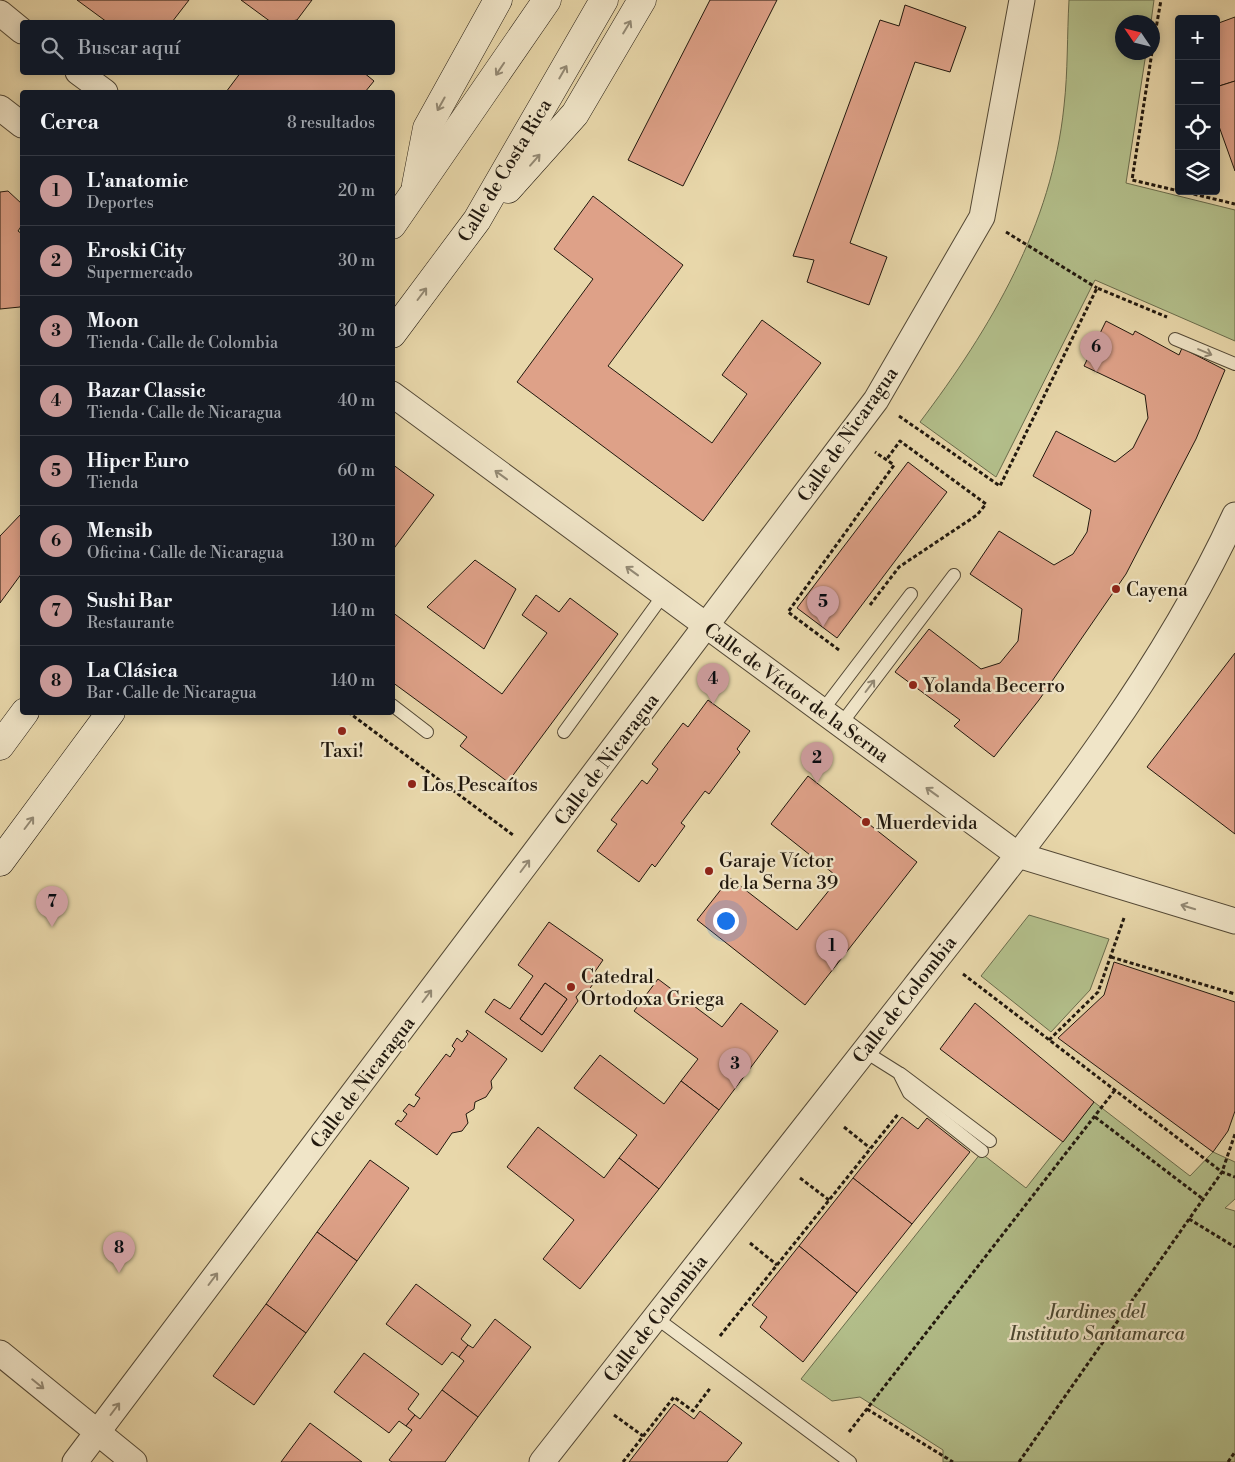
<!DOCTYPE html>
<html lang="es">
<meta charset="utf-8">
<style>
:root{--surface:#171b24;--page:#20242c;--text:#f1f3f6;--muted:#9ea1a6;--line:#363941;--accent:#c59692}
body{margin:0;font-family:"Libre Bodoni",serif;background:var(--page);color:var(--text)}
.controls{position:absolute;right:15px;top:15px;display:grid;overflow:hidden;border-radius:5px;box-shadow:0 2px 12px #0003}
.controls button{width:45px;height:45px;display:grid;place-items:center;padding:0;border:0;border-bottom:1px solid var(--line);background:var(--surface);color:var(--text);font:25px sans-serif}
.compass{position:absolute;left:1115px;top:15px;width:45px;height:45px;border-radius:50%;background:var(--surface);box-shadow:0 2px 12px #0003;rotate:305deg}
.you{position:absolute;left:725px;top:920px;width:18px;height:18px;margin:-12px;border:4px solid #fff;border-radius:50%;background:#1a73e8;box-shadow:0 0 0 8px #1a73e833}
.badge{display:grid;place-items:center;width:32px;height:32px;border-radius:50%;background:var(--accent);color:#111;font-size:16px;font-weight:700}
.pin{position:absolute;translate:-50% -41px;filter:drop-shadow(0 1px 2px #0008)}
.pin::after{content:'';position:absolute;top:26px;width:18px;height:15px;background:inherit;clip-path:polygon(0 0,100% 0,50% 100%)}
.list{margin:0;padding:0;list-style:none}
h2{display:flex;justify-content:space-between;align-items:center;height:65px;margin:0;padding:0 20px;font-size:21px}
h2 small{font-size:16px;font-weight:400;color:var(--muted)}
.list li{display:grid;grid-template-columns:32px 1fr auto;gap:15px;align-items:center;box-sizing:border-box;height:70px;padding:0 20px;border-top:1px solid var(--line)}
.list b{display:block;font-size:19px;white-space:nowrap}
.list p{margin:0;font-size:16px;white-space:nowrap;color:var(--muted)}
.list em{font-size:16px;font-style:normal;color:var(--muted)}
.icon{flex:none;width:28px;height:28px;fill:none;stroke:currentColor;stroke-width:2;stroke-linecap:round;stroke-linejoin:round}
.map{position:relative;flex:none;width:1235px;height:1462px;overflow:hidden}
.search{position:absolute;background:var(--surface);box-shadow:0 2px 12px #0003;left:20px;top:20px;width:375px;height:55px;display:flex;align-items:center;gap:12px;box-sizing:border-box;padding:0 18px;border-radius:5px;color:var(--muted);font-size:19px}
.panel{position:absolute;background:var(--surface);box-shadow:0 2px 12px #0003;left:20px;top:90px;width:375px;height:625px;border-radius:5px}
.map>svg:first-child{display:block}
.green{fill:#b3bf8b;stroke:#6a6c4c}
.building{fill:#dea188;stroke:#21180e;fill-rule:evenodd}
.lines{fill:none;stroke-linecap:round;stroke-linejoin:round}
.lane-casing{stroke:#534835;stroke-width:14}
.street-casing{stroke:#534835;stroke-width:27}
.secondary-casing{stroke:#21180e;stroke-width:29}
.path{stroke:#21180e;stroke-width:3;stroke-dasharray:4 2.5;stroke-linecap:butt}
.lane{stroke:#f0e5c8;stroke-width:12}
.street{stroke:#f0e5c8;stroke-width:25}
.secondary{stroke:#f0e5c8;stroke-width:28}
.oneway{stroke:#938974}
.poi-dot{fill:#8f2418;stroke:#f0e5c8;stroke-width:2}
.labels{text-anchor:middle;stroke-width:4.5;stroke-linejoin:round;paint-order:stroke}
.street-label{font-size:19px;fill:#21180e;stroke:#f0e5c8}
.poi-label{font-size:19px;fill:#21180e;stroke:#f0e5c8;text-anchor:start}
.park-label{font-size:19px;font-style:italic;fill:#4d4a34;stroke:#f0e5c8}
</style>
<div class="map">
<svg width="1235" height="1462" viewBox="0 0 1235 1462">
<rect width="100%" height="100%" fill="#e8d7aa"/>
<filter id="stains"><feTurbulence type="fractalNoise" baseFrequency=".004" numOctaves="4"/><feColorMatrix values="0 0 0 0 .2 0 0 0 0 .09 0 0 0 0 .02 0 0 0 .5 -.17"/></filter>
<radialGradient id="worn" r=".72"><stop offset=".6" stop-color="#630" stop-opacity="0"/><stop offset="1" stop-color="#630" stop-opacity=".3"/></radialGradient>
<g class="green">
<path d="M 1069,0 L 1154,0 L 1151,22 L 1122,22 L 1122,52 L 1146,53 L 1126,183 L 1235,210 L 1235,341 L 1095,280 L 996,477 L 920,422 C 991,328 1052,225 1064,106 C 1068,71 1067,35 1069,0 Z"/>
<polygon points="1029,915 1109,939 1090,990 1051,1032 981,976"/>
<polygon points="1094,1102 1190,1176 1213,1152 1235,1162 1235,1199 1225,1208 1235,1211 1235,1462 943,1462 943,1450 860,1397 832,1401 801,1379 981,1153 1026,1188"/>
</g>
<g class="building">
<polygon points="77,0 189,0 172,22 107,22"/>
<polygon points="241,0 312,0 297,20 286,22 271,22"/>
<polygon points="710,0 777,0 683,186 628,160"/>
<polygon points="905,5 966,27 950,72 915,62 850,243 887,257 869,305 807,282 814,260 793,256 880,20 899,26"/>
<polygon points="1235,17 1235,81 1216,87 1216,24"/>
<polygon points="241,72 363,72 374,81 365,92 226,92"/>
<polygon points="1235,81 1235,171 1216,118 1216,87"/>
<polygon points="8,191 22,204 22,225 18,231 22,234 22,304 20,307 0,309 0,192"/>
<polygon points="593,196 683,265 608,366 712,443 747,394 722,375 762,320 821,363 703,521 517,382 593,279 554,249"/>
<polygon points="1106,321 1133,335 1135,331 1179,355 1182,348 1225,370 1196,439 1126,574 1039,700 994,757 954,726 960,720 895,672 929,629 981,669 1000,663 1018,641 1022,609 970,574 999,531 1054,565 1073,554 1087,532 1091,510 1033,476 1056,431 1115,462 1133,448 1148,418 1145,395 1084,366"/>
<polygon points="908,462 947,492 837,638 797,608"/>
<polygon points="392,464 434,495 392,551"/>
<polygon points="22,513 22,573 0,603 0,536"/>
<polygon points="475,560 516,589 484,649 427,607"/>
<polygon points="536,595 559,612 570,598 618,634 508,782 460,746 467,737 392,682 392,612 502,694 547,633 522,615"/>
<polygon points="1235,653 1235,834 1147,767"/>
<polygon points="708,700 750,731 737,749 740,752 709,794 705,791 681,823 685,826 655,867 652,864 639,882 597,851 617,824 611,820 642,780 647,784 658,769 652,764 683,723 688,727"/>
<polygon points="808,776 917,862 805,1005 697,920 730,878 797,930 839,878 771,824"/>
<path d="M 549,922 L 603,960 L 594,973 L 596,980 L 588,991 L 581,991 L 576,997 L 578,1001 L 542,1052 L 485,1012 L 494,999 L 510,1009 L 533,976 L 518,965 ZM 545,983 L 567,999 L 542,1035 L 520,1019 Z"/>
<polygon points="1114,962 1235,1002 1235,1111 1228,1131 1213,1152 1058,1038 1104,995"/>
<polygon points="658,979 722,1027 741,1003 778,1031 719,1110 681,1081 698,1059 634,1011"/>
<polygon points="545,983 567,999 542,1035 520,1019"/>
<polygon points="975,1003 1094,1102 1063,1142 940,1049"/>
<polygon points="467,1030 507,1059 491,1081 492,1088 486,1097 475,1102 474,1109 466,1114 468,1123 462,1131 452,1133 437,1155 395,1124 398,1120 401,1122 407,1114 403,1111 409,1104 414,1107 420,1098 415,1095 446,1054 450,1057 455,1049 452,1046 457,1038 462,1042 468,1034 466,1032"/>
<polygon points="600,1055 664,1104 681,1081 719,1110 659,1189 619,1158 637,1135 574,1088"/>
<polygon points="902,1117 918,1129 927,1118 970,1152 912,1224 853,1178"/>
<polygon points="538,1127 604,1178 619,1158 659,1189 580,1289 543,1259 574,1220 507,1167"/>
<polygon points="370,1160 409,1188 357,1261 317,1232"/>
<polygon points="853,1178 912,1224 857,1293 799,1246"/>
<polygon points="317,1232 357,1261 306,1333 266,1304"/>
<polygon points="799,1246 857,1293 803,1362 760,1327 767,1317 752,1305"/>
<polygon points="416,1284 471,1325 461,1339 468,1345 459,1357 452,1352 442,1365 386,1324"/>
<polygon points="266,1304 306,1333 254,1405 213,1376"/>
<polygon points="495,1319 531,1347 478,1417 442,1390 464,1361 459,1357 468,1345 473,1348"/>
<polygon points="364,1353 419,1394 408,1409 415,1415 406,1426 399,1421 389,1433 334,1392"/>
<polygon points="442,1390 478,1417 445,1462 392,1462 389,1460 412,1430 406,1426 415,1415 420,1419"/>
<polygon points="674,1404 694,1419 700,1411 742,1443 727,1462 629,1462"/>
<polygon points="310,1423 362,1462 281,1462"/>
</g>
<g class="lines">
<g class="lane-casing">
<g id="lane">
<polyline points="1175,339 1235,364"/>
<polyline points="392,705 427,732"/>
<polyline points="822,711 911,594"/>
<polyline points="841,724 954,575"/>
<polyline points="564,732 664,594"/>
<polyline points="864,1051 899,1073 909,1093 982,1151"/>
<polyline points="901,1074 990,1141"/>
<polyline points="655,1317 850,1462"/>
</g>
</g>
<g class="street-casing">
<g id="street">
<polyline points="0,13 22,31"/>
<polyline points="78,72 105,92"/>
<polyline points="0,108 22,125"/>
<polyline points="392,394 1018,855 1235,921"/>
<polyline points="0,1353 134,1462"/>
<polyline points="75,1462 876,400 982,217 1022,0"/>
<path d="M 542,1462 C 666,1304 790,1146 914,988 C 1031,838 1155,689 1235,515"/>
</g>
</g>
<g class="secondary-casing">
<g id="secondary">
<polyline points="416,185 427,128 498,0"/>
<polyline points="508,189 575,114 642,0"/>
<polyline points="392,225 547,0"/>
<polyline points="392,334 477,220 604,0"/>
<polyline points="0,746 25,712"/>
<polyline points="0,862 111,712"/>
</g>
</g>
<g class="path">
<polyline points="1152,51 1161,0"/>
<polyline points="1152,52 1132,180 1179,191"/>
<polyline points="1181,191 1235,204"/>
<polyline points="1006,232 1097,288"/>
<polyline points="899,416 1000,486 1097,288 1167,317"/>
<polyline points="870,605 899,567 977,515 986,504 900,441 886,460"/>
<polyline points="839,650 788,612 894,465 875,452"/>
<polyline points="348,712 513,835"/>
<polyline points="1111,957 1235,994"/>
<polyline points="963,974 1222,1172 1235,1177"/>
<polyline points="1049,1040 1098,992 1124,918"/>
<polyline points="1095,1117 1203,1199"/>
<polyline points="844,1127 870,1148"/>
<polyline points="800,1178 829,1200"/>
<polyline points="1189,1219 1235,1247"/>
<polyline points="750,1243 777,1265"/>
<polyline points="720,1336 899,1113"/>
<polyline points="867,1409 953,1462"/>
<polyline points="614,1415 643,1436"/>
<polyline points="849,1432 1115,1090"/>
<polyline points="623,1462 674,1397 693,1411 711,1387"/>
<polyline points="1019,1462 1222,1172 1235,1134"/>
<polyline points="1228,1462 1235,1452"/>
</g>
<use href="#lane" class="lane"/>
<use href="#street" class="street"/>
<use href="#secondary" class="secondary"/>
</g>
<defs><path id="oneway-shaft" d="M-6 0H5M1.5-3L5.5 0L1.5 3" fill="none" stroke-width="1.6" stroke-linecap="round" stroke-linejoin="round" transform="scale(1.25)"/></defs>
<g class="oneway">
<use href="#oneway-shaft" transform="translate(627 27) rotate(-59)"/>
<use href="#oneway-shaft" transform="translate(500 69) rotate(124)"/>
<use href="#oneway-shaft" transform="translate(563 72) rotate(-60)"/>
<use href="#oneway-shaft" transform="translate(441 104) rotate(119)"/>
<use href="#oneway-shaft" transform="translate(535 160) rotate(-49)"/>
<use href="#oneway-shaft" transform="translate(422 294) rotate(-53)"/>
<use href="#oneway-shaft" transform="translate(1205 352) rotate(23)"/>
<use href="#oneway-shaft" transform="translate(501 475) rotate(-144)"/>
<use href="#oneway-shaft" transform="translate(632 571) rotate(-144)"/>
<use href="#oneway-shaft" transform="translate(870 686) rotate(-53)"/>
<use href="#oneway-shaft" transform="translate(932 792) rotate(-144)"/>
<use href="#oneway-shaft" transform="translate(29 823) rotate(-53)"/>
<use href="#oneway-shaft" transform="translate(525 866) rotate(-53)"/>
<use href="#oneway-shaft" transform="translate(1188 907) rotate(-163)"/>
<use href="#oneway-shaft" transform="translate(427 996) rotate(-53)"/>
<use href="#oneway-shaft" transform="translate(213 1279) rotate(-53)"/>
<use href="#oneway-shaft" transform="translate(38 1384) rotate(39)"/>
<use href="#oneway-shaft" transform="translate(115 1409) rotate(-53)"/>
</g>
<g class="poi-dot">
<circle cx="1116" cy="589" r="5"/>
<circle cx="913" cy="685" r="5"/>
<circle cx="342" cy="731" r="5"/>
<circle cx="412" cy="784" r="5"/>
<circle cx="866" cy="822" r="5"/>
<circle cx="709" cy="871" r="5"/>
<circle cx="571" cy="987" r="5"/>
</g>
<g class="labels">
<g class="street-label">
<text transform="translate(504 170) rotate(-59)" y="7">Calle de Costa Rica</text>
<text transform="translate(847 434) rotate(-55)" y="7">Calle de Nicaragua</text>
<text transform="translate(797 692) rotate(36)" y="7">Calle de Víctor de la Serna</text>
<text transform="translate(606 759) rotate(-53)" y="7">Calle de Nicaragua</text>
<text transform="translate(904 999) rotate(-52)" y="7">Calle de Colombia</text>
<text transform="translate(362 1082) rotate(-53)" y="7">Calle de Nicaragua</text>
<text transform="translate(655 1318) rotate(-52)" y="7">Calle de Colombia</text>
</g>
<g class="poi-label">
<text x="1126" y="596">Cayena</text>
<text x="923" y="692">Yolanda Becerro</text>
<text x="342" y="757" text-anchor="middle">Taxi!</text>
<text x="422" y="791">Los Pescaítos</text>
<text x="876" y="829">Muerdevida</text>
<text x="719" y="867">Garaje Víctor<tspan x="719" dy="22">de la Serna 39</tspan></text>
<text x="581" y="983">Catedral<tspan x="581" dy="22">Ortodoxa Griega</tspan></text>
</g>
<g class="park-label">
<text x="1097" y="1318">Jardines del<tspan x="1097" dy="22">Instituto Santamarca</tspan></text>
</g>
</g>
<rect width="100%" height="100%" filter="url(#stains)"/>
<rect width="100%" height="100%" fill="url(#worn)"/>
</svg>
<div class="controls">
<button>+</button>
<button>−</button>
<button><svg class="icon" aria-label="locate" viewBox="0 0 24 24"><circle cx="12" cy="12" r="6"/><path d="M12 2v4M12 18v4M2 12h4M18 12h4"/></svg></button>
<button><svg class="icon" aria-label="layers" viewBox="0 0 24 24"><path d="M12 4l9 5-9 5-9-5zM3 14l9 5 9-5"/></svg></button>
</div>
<svg class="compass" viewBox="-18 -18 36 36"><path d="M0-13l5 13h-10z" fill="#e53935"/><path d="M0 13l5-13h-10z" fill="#9ea1a6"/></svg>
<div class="you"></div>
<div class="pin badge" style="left:832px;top:971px">1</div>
<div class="pin badge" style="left:817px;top:783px">2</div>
<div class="pin badge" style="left:735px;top:1089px">3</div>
<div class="pin badge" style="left:713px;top:704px">4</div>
<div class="pin badge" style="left:823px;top:627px">5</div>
<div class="pin badge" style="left:1096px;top:372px">6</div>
<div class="pin badge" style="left:52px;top:927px">7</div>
<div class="pin badge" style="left:119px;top:1273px">8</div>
<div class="search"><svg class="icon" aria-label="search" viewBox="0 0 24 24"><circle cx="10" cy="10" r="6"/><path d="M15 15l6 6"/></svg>Buscar aquí</div>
<section class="panel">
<h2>Cerca<small>8 resultados</small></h2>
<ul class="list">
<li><span class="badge">1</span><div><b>L'anatomie</b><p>Deportes</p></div><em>20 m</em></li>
<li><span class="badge">2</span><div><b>Eroski City</b><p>Supermercado</p></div><em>30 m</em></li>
<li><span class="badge">3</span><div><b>Moon</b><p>Tienda · Calle de Colombia</p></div><em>30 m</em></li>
<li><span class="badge">4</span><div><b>Bazar Classic</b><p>Tienda · Calle de Nicaragua</p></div><em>40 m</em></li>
<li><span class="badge">5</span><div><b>Hiper Euro</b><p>Tienda</p></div><em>60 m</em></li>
<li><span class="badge">6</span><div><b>Mensib</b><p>Oficina · Calle de Nicaragua</p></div><em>130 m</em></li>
<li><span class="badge">7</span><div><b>Sushi Bar</b><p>Restaurante</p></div><em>140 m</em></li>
<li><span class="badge">8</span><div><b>La Clásica</b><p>Bar · Calle de Nicaragua</p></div><em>140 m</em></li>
</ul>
</section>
</div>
